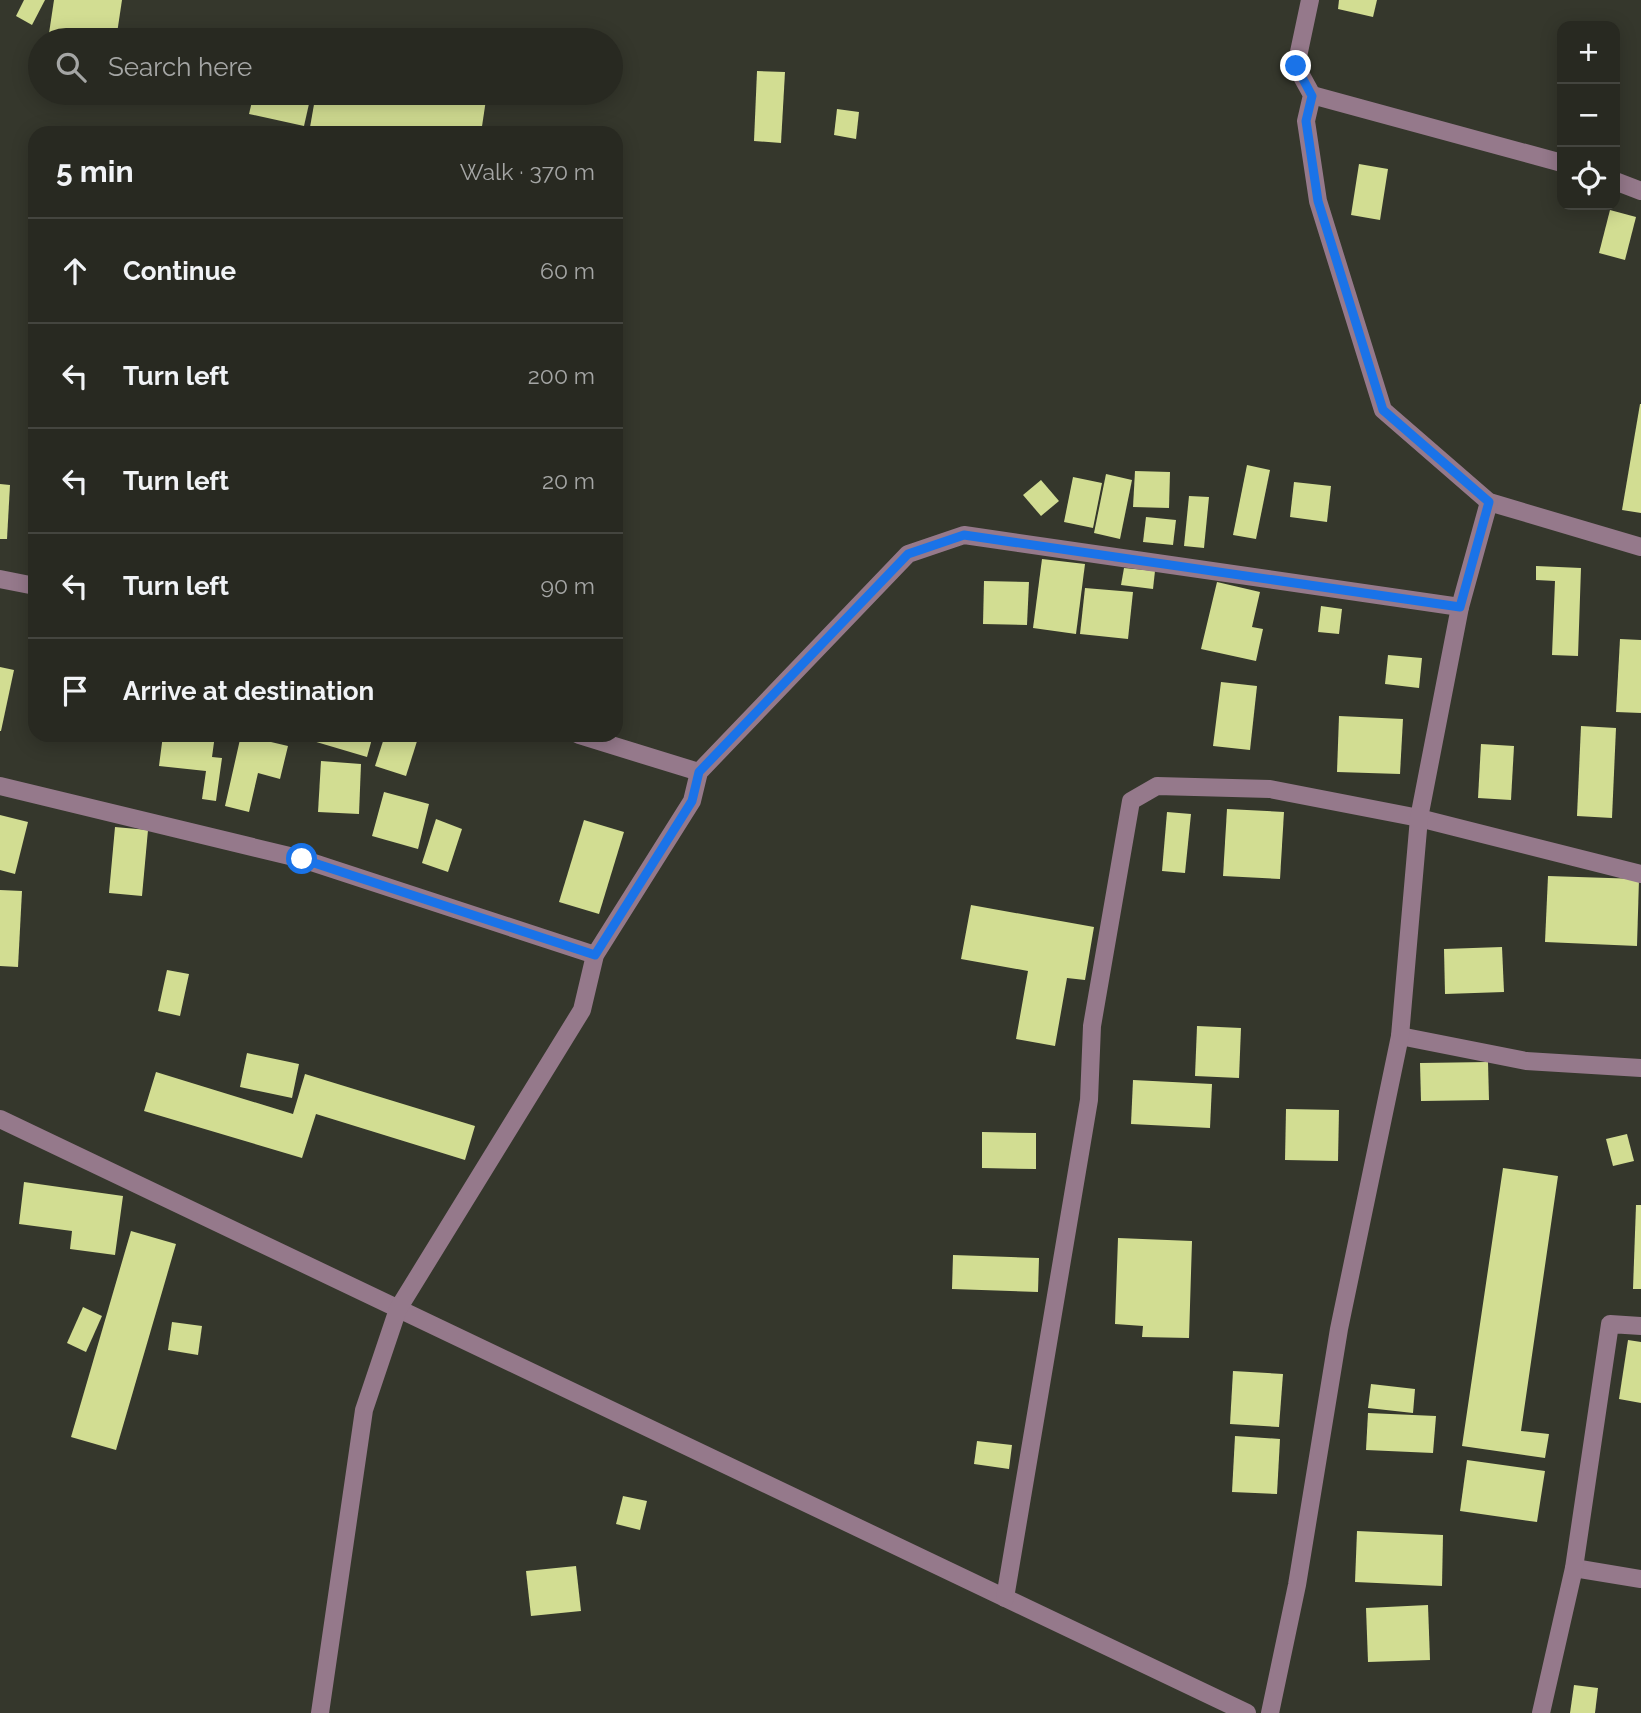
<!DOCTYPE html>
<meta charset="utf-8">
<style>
:root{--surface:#282921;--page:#30312a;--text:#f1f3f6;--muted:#a5a6a5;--line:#44453f}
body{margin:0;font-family:Raleway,sans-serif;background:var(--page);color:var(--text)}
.controls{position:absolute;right:21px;top:21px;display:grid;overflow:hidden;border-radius:14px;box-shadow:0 4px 18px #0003}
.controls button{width:63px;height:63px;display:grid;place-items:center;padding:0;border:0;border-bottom:2px solid var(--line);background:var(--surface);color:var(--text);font:35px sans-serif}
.stop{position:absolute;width:21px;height:21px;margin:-16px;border:5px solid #1a73e8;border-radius:50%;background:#fff}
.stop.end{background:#1a73e8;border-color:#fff;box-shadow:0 2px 7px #0008}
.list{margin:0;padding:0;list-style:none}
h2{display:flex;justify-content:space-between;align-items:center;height:91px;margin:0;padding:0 28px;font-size:30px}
h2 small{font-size:23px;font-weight:400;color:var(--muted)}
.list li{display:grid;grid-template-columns:46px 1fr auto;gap:21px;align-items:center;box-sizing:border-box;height:105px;padding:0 28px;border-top:2px solid var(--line)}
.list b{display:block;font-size:26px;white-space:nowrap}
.list em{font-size:23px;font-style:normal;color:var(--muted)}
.icon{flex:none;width:38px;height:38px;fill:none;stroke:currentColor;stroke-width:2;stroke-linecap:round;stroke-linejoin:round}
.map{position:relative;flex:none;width:1641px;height:1713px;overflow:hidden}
.search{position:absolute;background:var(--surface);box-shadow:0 4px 18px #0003;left:28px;top:28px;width:595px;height:77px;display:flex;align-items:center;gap:18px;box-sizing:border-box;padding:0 24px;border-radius:38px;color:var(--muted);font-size:26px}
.panel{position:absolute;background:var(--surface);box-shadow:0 4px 18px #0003;left:28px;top:126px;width:595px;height:616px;border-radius:21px}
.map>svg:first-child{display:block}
.building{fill:#d2dd92}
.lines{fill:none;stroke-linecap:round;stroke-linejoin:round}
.minor{stroke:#95798b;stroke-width:18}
.route{stroke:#1a73e8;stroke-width:9}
</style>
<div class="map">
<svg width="1641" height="1713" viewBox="0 0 1641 1713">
<rect width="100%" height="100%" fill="#35372c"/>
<g class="building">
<polygon points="24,0 45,0 32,25 16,16"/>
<polygon points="54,0 122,0 116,40 48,40"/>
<polygon points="1339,0 1377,0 1373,17 1338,9"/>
<polygon points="420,29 480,39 480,40 418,40"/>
<polygon points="757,71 785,72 781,143 754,141"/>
<polygon points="254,93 302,93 311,95 304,126 249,114"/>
<polygon points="316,93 487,93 481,133 309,133"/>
<polygon points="837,109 859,112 856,139 834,135"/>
<polygon points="1359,164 1388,169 1380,220 1351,215"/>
<polygon points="1610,210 1636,217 1625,260 1599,253"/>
<polygon points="1640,404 1641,404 1641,513 1622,510"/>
<polygon points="1247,465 1270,470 1256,539 1233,535"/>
<polygon points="1135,471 1170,472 1169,508 1133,507"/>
<polygon points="1106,474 1132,480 1120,539 1094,533"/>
<polygon points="1073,477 1102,483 1093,528 1064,522"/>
<polygon points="1041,480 1059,501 1041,516 1023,495"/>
<polygon points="1294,482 1331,486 1327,522 1290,517"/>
<polygon points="0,484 10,485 7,539 0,539"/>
<polygon points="1189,496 1209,497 1204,548 1184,546"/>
<polygon points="1146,517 1176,520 1173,545 1143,542"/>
<polygon points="1042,559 1085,564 1076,634 1033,628"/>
<polygon points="1536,566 1581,568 1578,656 1552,655 1555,581 1536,580"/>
<polygon points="1124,568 1155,571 1153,589 1121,585"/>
<polygon points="984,581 1029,582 1027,625 983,624"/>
<polygon points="1217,582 1260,592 1252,627 1263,629 1256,661 1201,649"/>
<polygon points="1085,588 1133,592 1128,639 1080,634"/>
<polygon points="1321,606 1342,609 1339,634 1318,632"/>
<polygon points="1620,639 1641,640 1641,713 1616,712"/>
<polygon points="1388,655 1422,658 1419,688 1385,684"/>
<polygon points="0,667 14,670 1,731 0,731"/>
<polygon points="1221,682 1257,686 1250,750 1213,746"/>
<polygon points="1339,716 1403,719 1400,774 1337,772"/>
<polygon points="1581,726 1616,728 1612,818 1577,816"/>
<polygon points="163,735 215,735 212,757 222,758 216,801 202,799 206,771 159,766"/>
<polygon points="241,735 288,746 280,779 258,773 249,812 225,806"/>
<polygon points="315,735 373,735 367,757 313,741"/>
<polygon points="385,735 419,735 406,776 375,766"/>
<polygon points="1481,744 1514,746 1511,800 1478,798"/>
<polygon points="321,761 361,764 359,814 318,812"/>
<polygon points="384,792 429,804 418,849 372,836"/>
<polygon points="1227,809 1284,812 1280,879 1223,876"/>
<polygon points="1167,812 1191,814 1185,873 1162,871"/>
<polygon points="0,815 28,822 15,874 0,870"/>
<polygon points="436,819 462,829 448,872 422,863"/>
<polygon points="584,820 624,832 599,914 559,902"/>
<polygon points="115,827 148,830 142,896 109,893"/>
<polygon points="1548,876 1639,879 1637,946 1545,942"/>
<polygon points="0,890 22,891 18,967 0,966"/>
<polygon points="971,905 1094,927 1085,980 1067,978 1055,1046 1016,1039 1028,971 961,959"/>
<polygon points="1502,947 1504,992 1445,994 1444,949"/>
<polygon points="167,970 189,974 180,1016 158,1011"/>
<polygon points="1197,1026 1241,1028 1239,1078 1195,1076"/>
<polygon points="247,1053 299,1064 292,1098 240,1087"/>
<polygon points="1488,1062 1489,1100 1421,1101 1420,1063"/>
<polygon points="156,1072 293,1114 305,1074 475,1126 465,1160 316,1114 302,1158 144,1111"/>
<polygon points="1133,1080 1212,1084 1210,1128 1131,1124"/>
<polygon points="1286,1109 1339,1110 1338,1161 1285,1160"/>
<polygon points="982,1132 1036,1133 1036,1169 982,1168"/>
<polygon points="1627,1134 1634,1161 1613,1166 1606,1139"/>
<polygon points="1503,1168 1558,1176 1521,1431 1549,1434 1545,1458 1462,1446"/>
<polygon points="24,1182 123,1196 115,1255 70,1249 72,1231 19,1224"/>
<polygon points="1636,1205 1641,1205 1641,1289 1633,1289"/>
<polygon points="131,1231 176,1244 116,1450 71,1437"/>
<polygon points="1118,1238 1192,1241 1189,1338 1142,1337 1143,1326 1115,1324"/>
<polygon points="953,1255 1039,1258 1038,1292 952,1289"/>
<polygon points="83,1307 102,1316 86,1352 67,1343"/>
<polygon points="172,1322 202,1326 198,1355 168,1350"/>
<polygon points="1628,1340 1641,1342 1641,1403 1619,1399"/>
<polygon points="1233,1371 1283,1374 1279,1427 1230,1424"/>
<polygon points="1371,1384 1415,1389 1413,1413 1368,1408"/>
<polygon points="1368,1413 1436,1416 1433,1453 1366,1450"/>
<polygon points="1235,1436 1280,1439 1277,1494 1232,1492"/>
<polygon points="977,1441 1012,1445 1009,1469 974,1464"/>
<polygon points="1467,1460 1545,1471 1537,1522 1460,1511"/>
<polygon points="623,1496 647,1501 640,1530 616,1524"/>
<polygon points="1357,1531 1443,1535 1442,1586 1355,1582"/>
<polygon points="576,1566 581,1611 531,1616 526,1571"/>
<polygon points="1428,1605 1430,1660 1368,1662 1366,1608"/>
<polygon points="1574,1685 1598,1688 1595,1713 1570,1713"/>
</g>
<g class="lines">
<g class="minor">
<polyline points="1310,0 1296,66 1312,95 1306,121 1318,201 1383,410 1489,502 1641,547"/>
<polyline points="1312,95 1562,163"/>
<polyline points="1615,181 1641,191"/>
<polyline points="0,579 35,586"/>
<polyline points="1460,607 1489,502"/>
<polyline points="579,735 699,772"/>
<polyline points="0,786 302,859 595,955"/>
<polyline points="1400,1036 1526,1061 1641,1068"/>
<polyline points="0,1119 1247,1713"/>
<polyline points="1574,1568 1641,1579"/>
<polyline points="1005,1598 1089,1100 1092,1026 1131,801 1157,786 1270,789 1419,818 1641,874"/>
<polyline points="320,1713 364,1410 398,1309 582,1010 595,955 692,801 699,772 908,554 964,535 1460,607 1419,818 1400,1036 1339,1329 1297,1585 1270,1713"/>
<polyline points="1541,1713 1574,1568 1610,1324 1641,1326"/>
</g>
</g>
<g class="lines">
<polyline class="route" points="302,859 595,955 692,801 699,772 908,554 964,535 1460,607 1489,502 1383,410 1318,201 1306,121 1312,96 1296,66"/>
</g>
</svg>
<div class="controls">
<button>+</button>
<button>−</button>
<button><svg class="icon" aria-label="locate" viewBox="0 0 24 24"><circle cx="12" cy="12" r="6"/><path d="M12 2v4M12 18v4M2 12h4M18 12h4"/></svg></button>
</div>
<div class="stop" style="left:302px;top:859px"></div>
<div class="stop end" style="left:1296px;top:66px"></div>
<div class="search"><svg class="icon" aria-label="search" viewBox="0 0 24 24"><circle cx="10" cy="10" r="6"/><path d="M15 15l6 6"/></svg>Search here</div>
<section class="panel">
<h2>5 min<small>Walk · 370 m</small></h2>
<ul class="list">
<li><svg class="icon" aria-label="ahead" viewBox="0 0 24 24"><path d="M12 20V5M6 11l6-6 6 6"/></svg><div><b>Continue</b></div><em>60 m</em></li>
<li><svg class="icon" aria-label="left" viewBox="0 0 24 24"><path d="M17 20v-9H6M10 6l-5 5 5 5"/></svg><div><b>Turn left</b></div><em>200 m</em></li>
<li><svg class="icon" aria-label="left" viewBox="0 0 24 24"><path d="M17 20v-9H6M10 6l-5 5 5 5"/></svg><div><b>Turn left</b></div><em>20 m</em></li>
<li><svg class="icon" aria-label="left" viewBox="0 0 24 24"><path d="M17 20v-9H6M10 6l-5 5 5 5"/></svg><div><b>Turn left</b></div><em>90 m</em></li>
<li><svg class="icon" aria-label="arrive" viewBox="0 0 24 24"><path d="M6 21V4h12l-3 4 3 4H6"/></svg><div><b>Arrive at destination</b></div></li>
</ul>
</section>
</div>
